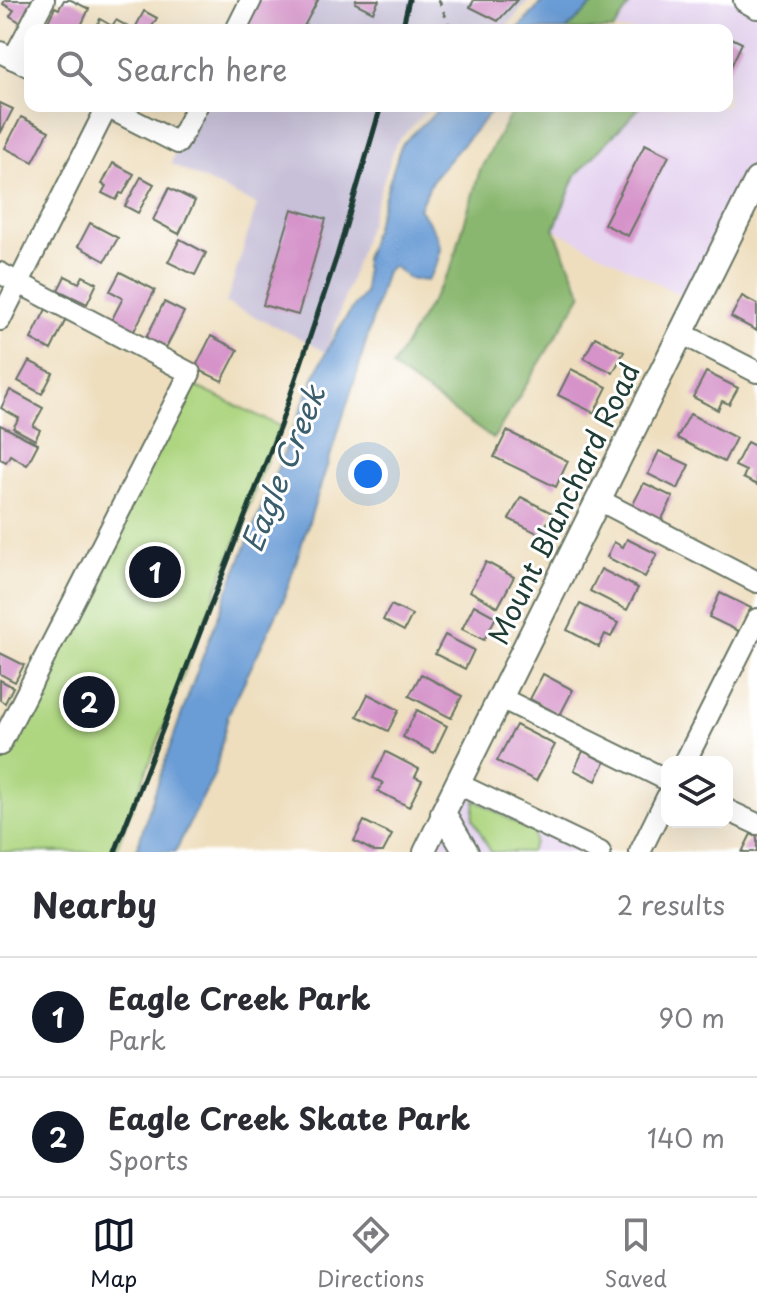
<!DOCTYPE html>
<style>
:root{--surface:#fff;--page:#f7f7f7;--text:#2b2b33;--muted:#7c7c81;--line:#e1e1e2;--accent:#111827}
body{margin:0;font-family:"Playpen Sans",sans-serif;background:var(--page);color:var(--text)}
.controls{position:absolute;right:24px;bottom:24px;display:grid;overflow:hidden;border-radius:16px;box-shadow:0 8px 32px #0002}
.controls button{width:72px;height:72px;display:grid;place-items:center;padding:0;border:0;border-bottom:2px solid var(--line);background:var(--surface);color:var(--text);font:40px sans-serif}
.you{position:absolute;left:368px;top:474px;width:28px;height:28px;margin:-20px;border:6px solid #fff;border-radius:50%;background:#1a73e8;box-shadow:0 0 0 12px #1a73e833}
.badge{display:grid;place-items:center;width:52px;height:52px;border-radius:50%;background:var(--accent);color:#fff;font-size:26px;font-weight:700}
.pin{position:absolute;translate:-50% -50%;border:4px solid #fff;box-shadow:0 2px 8px #0006}
.list{margin:0;padding:0;list-style:none}
h2{display:flex;justify-content:space-between;align-items:center;height:104px;margin:0;padding:0 32px;font-size:34px}
h2 small{font-size:26px;font-weight:400;color:var(--muted)}
.list li{display:grid;grid-template-columns:52px 1fr auto;gap:24px;align-items:center;box-sizing:border-box;height:120px;padding:0 32px;border-top:2px solid var(--line)}
.list b{display:block;font-size:30px;white-space:nowrap}
.list p{margin:0;font-size:26px;white-space:nowrap;color:var(--muted)}
.list em{font-size:26px;font-style:normal;color:var(--muted)}
.icon{flex:none;width:44px;height:44px;fill:none;stroke:currentColor;stroke-width:2;stroke-linecap:round;stroke-linejoin:round}
.map{position:relative;flex:none;width:757px;height:852px;overflow:hidden}
.search{position:absolute;background:var(--surface);box-shadow:0 8px 32px #0002;left:24px;right:24px;top:24px;height:88px;display:flex;align-items:center;gap:20px;box-sizing:border-box;padding:0 28px;border-radius:16px;color:var(--muted);font-size:30px}
.sheet{height:344px;background:var(--surface)}
nav{display:flex;justify-content:space-around;align-items:center;box-sizing:border-box;height:112px;border-top:2px solid var(--line);background:var(--surface);font-size:22px;color:var(--muted)}
nav a{display:grid;justify-items:center;gap:4px}
nav .on{color:var(--accent)}
.map>svg:first-child{display:block}
.built{fill:#e5d3f0}
.industrial{fill:#c7c0d8}
.green{fill:#aed681;stroke:#668a5a;stroke-width:2}
.forest{fill:#8ab76f;stroke:#547a52;stroke-width:2}
.water{fill:#6b9cd5;stroke:#456c84;stroke-width:2}
.building{fill:#d593c9}
.lines{fill:none;stroke-linecap:round;stroke-linejoin:round}
.minor-casing{stroke:#677564;stroke-width:24}
.major-casing{stroke:#677564;stroke-width:28}
.path{stroke:#677564;stroke-width:3;stroke-dasharray:6 6;stroke-linecap:butt}
.minor{stroke:#fff;stroke-width:20}
.major{stroke:#fff;stroke-width:24}
.rail{stroke:#1f3d34;stroke-width:5}
.labels{text-anchor:middle;stroke-width:6;stroke-linejoin:round;paint-order:stroke}
.street-label{font-size:28px;fill:#1f3d34;stroke:#fff}
.water-label{font-size:30px;font-style:italic;fill:#3a5e6c;stroke:#fff}
</style>
<div class="map">
<svg width="757" height="852" viewBox="0 0 757 852">
<rect width="100%" height="100%" fill="#fff"/>
<filter id="ink" filterUnits="userSpaceOnUse"><feTurbulence type="fractalNoise" baseFrequency=".0125" numOctaves="2"/><feDisplacementMap in="SourceGraphic" scale="16" xChannelSelector="R" yChannelSelector="G"/><feConvolveMatrix kernelMatrix="1 2 1 2 8 2 1 2 1" color-interpolation-filters="sRGB"/></filter>
<filter id="wash" filterUnits="userSpaceOnUse"><feTurbulence type="fractalNoise" baseFrequency=".006" numOctaves="4" result="noise"/><feDisplacementMap in="SourceGraphic" scale="32" xChannelSelector="R" yChannelSelector="G"/><feGaussianBlur stdDeviation="1.8" result="paint"/><feColorMatrix in="noise" values="0 0 0 0 0 0 0 0 0 0 0 0 0 0 0 0 0 1.4 0 .05"/><feComposite in="paint" operator="in"/></filter>
<g filter="url(#wash)">
<rect width="100%" height="100%" fill="#eedebe"/>
<g class="built">
<polygon points="633,0 757,0 757,180 696,303 554,229 576,106 727,106 727,30 613,30"/>
<polygon points="458,784 600,852 424,852"/>
</g>
<g class="industrial">
<polygon points="251,0 529,0 503,30 236,30"/>
<polygon points="197,106 431,106 396,143 326,353 308,342 226,303 257,205 171,164 178,143"/>
</g>
<g class="green">
<polygon points="186,382 280,426 115,852 0,852 0,742"/>
<polygon points="475,800 534,833 534,843 530,852 491,852 473,819"/>
</g>
<g class="forest">
<polygon points="598,0 631,0 631,3 613,30 566,30"/>
<polygon points="515,106 641,106 576,175 554,229 582,294 493,439 392,367 451,268 480,170"/>
</g>
<g class="water">
<polygon points="544,0 598,0 566,30 517,30"/>
<path d="M 442,106 L 496,106 L 434,177 L 419,208 C 439,237 450,248 427,281 L 409,279 L 393,266 L 386,271 L 358,370 L 284,599 L 228,715 L 215,773 L 175,852 L 136,852 C 176,719 228,588 281,460 C 304,404 324,339 365,293 L 365,259 L 401,145 Z"/>
</g>
<g id="blocks">
<g class="building">
<polygon points="5,0 32,0 20,22 10,16 14,10 3,4"/>
<polygon points="64,0 71,0 89,9 79,30 44,30 55,7 59,9"/>
<polygon points="258,0 318,0 302,30 242,30"/>
<polygon points="356,0 379,0 373,12 355,3"/>
<polygon points="474,0 517,0 498,21 470,7"/>
<polygon points="144,11 157,18 150,30 134,30"/>
<polygon points="100,19 112,26 116,20 127,26 124,30 95,30"/>
<polygon points="727,36 742,43 727,75"/>
<polygon points="0,103 13,109 0,134"/>
<polygon points="21,117 49,131 33,162 5,148"/>
<polygon points="645,144 669,156 628,236 604,224"/>
<polygon points="113,163 134,174 123,194 120,193 116,200 102,193 106,186 102,184"/>
<polygon points="141,177 154,184 138,213 125,206"/>
<polygon points="169,188 195,201 179,234 153,220"/>
<polygon points="292,209 326,219 298,315 263,305"/>
<polygon points="90,223 118,238 105,261 78,246"/>
<polygon points="180,239 206,253 195,275 168,262"/>
<polygon points="120,272 155,290 133,333 111,321 123,298 110,291"/>
<polygon points="65,276 79,283 83,276 97,283 87,304 58,290"/>
<polygon points="742,296 757,304 757,331 731,317"/>
<polygon points="164,302 184,312 166,348 146,338"/>
<polygon points="46,309 66,319 51,350 31,339"/>
<polygon points="211,336 238,350 222,381 195,368"/>
<polygon points="595,337 624,352 613,373 584,358"/>
<polygon points="29,361 53,373 42,394 18,381"/>
<polygon points="571,369 607,387 594,413 558,395"/>
<polygon points="706,372 738,388 729,404 722,401 718,410 693,397"/>
<polygon points="10,390 43,408 33,426 40,430 35,440 13,428 19,418 1,408"/>
<polygon points="690,414 736,438 724,462 677,438"/>
<polygon points="0,425 38,444 27,465 10,455 6,462 0,459"/>
<polygon points="507,431 568,461 556,487 494,457"/>
<polygon points="747,442 757,447 757,485 743,478 746,471 735,466"/>
<polygon points="659,451 689,465 678,489 648,474"/>
<polygon points="644,483 673,497 661,521 632,506"/>
<polygon points="521,497 552,513 541,535 509,519"/>
<polygon points="627,539 657,554 645,577 607,557 614,542 623,547"/>
<polygon points="486,562 514,577 498,607 470,591"/>
<polygon points="601,569 638,588 627,610 590,591"/>
<polygon points="720,593 751,608 740,632 709,617"/>
<polygon points="580,604 618,623 611,637 605,634 599,647 567,630"/>
<polygon points="391,605 412,615 404,631 383,620"/>
<polygon points="474,605 496,617 484,640 462,629"/>
<polygon points="445,635 474,650 465,669 435,654"/>
<polygon points="0,653 24,665 15,682 0,674"/>
<polygon points="421,674 462,696 451,718 409,696"/>
<polygon points="543,674 573,690 560,715 530,699"/>
<polygon points="0,680 13,687 5,703 0,700"/>
<polygon points="368,694 399,710 388,731 357,716"/>
<polygon points="417,710 447,726 434,753 403,737"/>
<polygon points="516,725 555,745 536,781 497,761"/>
<polygon points="583,751 605,762 596,781 574,770"/>
<polygon points="386,752 419,769 415,777 422,780 409,807 378,791 383,783 373,778"/>
<polygon points="364,821 392,835 383,852 375,852 354,841"/>
<polygon points="751,834 757,837 757,852 742,852"/>
</g>
</g>
</g>
<g filter="url(#ink)">
<use href="#blocks" fill-opacity="0" stroke="#677564" stroke-width="2"/>
<g class="lines">
<g class="minor-casing">
<g id="minor">
<polyline points="236,30 251,0"/>
<polyline points="0,52 30,67"/>
<polyline points="13,59 44,0"/>
<polyline points="105,106 178,143 197,106"/>
<polyline points="0,273 190,373 0,745"/>
<polyline points="0,320 107,107"/>
<polyline points="681,333 757,372"/>
<polyline points="599,500 757,582"/>
<polyline points="501,698 667,780"/>
<polyline points="685,762 757,619"/>
<polyline points="458,784 600,852"/>
<polyline points="727,810 757,824"/>
<polyline points="424,852 443,813"/>
<polyline points="640,852 667,797"/>
</g>
</g>
<g class="major-casing">
<g id="major">
<polyline points="746,0 757,6"/>
<polyline points="466,852 443,813 757,180"/>
</g>
</g>
<polyline class="path" points="439,0 451,30"/>
<use href="#minor" class="minor"/>
<use href="#major" class="major"/>
<g class="rail">
<polyline points="402,30 409,0"/>
<polyline points="115,852 280,426 337,256 381,106"/>
</g>
</g>
</g>
<g class="labels">
<g class="street-label">
<text transform="translate(564 504) rotate(-64)" y="10">Mount Blanchard Road</text>
</g>
<g class="water-label">
<text transform="translate(284 469) rotate(-68)" y="10">Eagle Creek</text>
</g>
</g>
</svg>
<div class="controls">
<button><svg class="icon" aria-label="layers" viewBox="0 0 24 24"><path d="M12 4l9 5-9 5-9-5zM3 14l9 5 9-5"/></svg></button>
</div>
<div class="you"></div>
<div class="pin badge" style="left:155px;top:572px">1</div>
<div class="pin badge" style="left:89px;top:702px">2</div>
<div class="search"><svg class="icon" aria-label="search" viewBox="0 0 24 24"><circle cx="10" cy="10" r="6"/><path d="M15 15l6 6"/></svg>Search here</div>
</div>
<section class="sheet">
<h2>Nearby<small>2 results</small></h2>
<ul class="list">
<li><span class="badge">1</span><div><b>Eagle Creek Park</b><p>Park</p></div><em>90 m</em></li>
<li><span class="badge">2</span><div><b>Eagle Creek Skate Park</b><p>Sports</p></div><em>140 m</em></li>
</ul>
</section>
<nav>
<a class="on"><svg class="icon" aria-label="map" viewBox="0 0 24 24"><path d="M3 6l6-2 6 2 6-2v14l-6 2-6-2-6 2zM9 4v14M15 6v14"/></svg>Map</a>
<a><svg class="icon" aria-label="directions" viewBox="0 0 24 24"><path d="M12 3l9 9-9 9-9-9zM9 14v-3h6M13 9l2 2-2 2"/></svg>Directions</a>
<a><svg class="icon" aria-label="saved" viewBox="0 0 24 24"><path d="M7 4h10v16l-5-4-5 4z"/></svg>Saved</a>
</nav>
